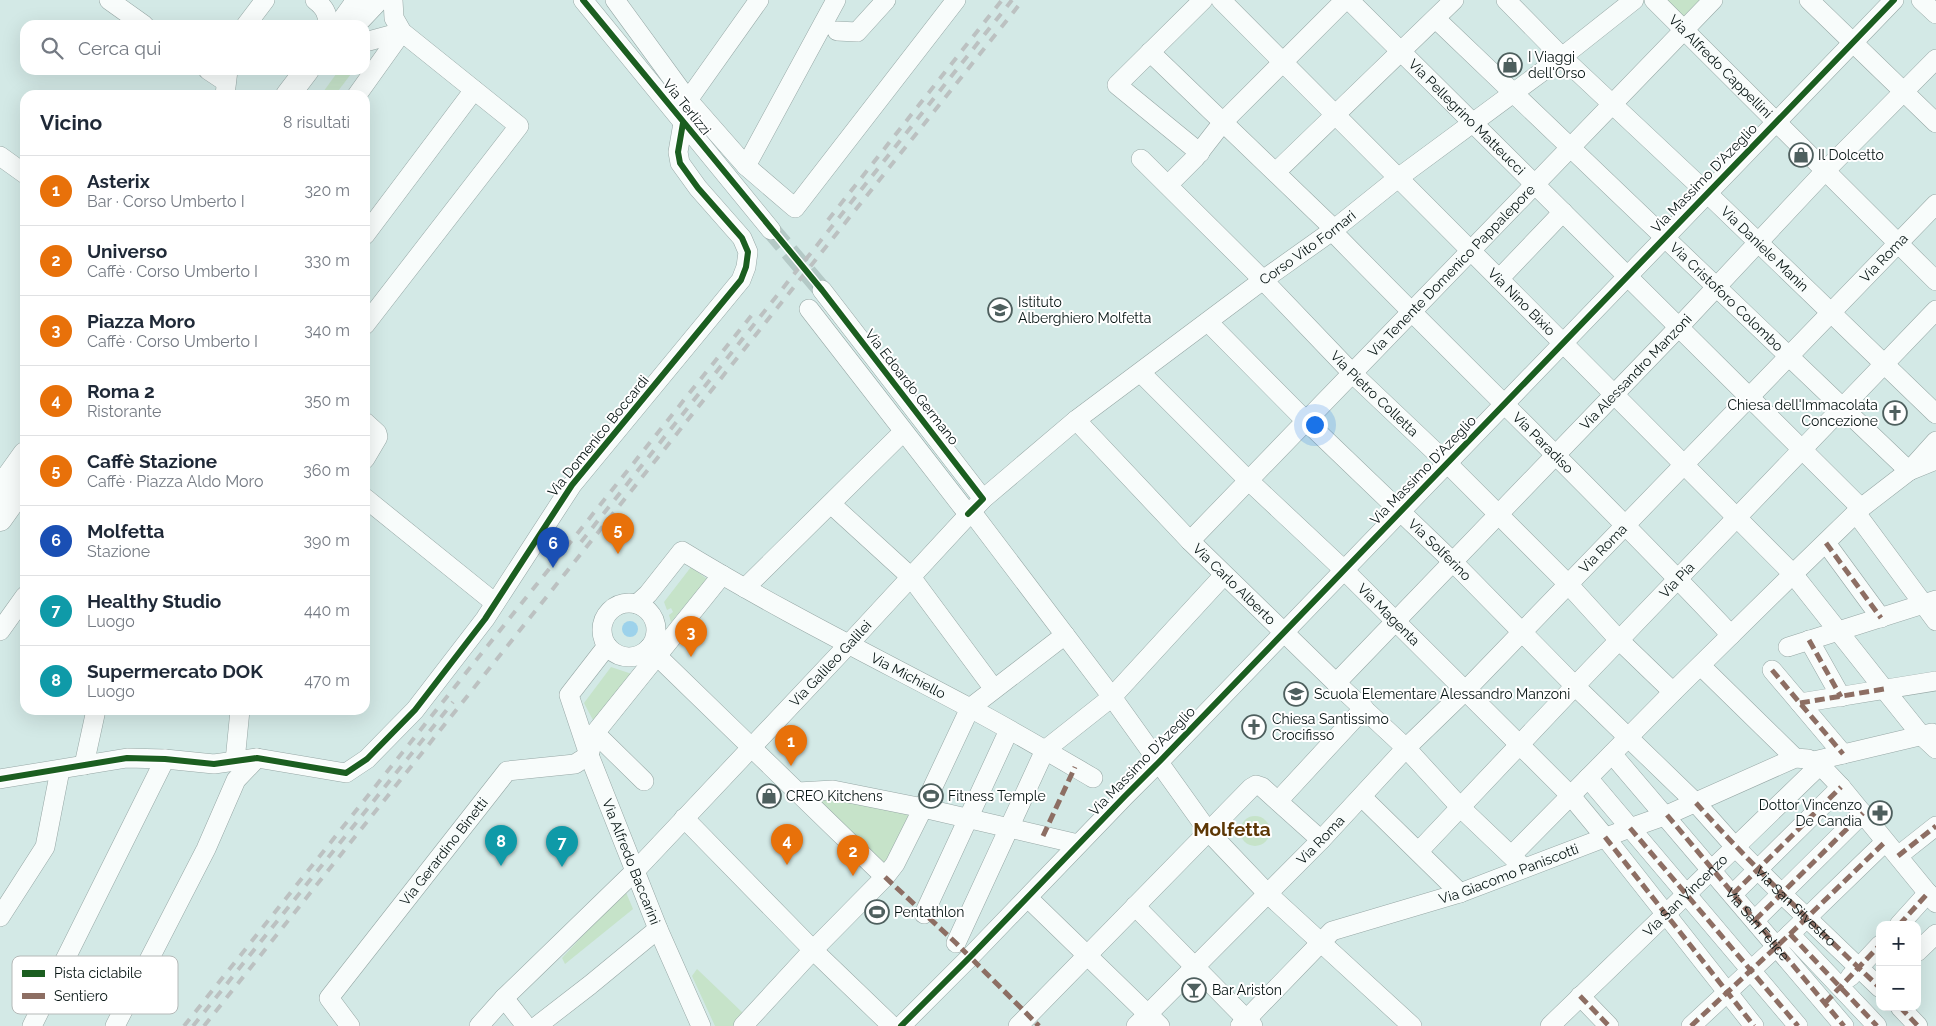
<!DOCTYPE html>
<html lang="it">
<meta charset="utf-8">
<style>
:root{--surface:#fff;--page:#f2f2f3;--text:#1f2937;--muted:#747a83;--line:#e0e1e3;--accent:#4e5f5e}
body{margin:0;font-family:Raleway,sans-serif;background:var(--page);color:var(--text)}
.controls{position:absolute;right:15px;bottom:15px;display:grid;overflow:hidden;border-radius:10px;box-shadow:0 5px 20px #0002}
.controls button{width:45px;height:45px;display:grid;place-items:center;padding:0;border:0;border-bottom:1px solid var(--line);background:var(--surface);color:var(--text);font:25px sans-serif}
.you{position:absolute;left:1314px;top:424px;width:18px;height:18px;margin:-12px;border:4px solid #fff;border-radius:50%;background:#1a73e8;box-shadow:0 0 0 8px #1a73e833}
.badge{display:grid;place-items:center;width:32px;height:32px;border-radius:50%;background:var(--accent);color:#fff;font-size:16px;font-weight:700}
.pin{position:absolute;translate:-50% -41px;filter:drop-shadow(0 1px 2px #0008)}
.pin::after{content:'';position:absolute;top:26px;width:18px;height:15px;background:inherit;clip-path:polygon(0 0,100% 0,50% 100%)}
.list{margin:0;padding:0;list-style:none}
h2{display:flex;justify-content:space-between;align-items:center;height:65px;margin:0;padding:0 20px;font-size:21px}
h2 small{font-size:16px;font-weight:400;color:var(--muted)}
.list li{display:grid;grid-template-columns:32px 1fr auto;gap:15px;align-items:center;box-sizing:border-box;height:70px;padding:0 20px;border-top:1px solid var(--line)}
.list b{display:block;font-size:19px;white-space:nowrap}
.list p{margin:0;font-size:16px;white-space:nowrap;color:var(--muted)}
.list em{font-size:16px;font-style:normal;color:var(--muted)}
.icon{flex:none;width:28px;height:28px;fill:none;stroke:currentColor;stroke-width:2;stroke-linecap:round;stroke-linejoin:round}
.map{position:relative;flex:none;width:1936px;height:1026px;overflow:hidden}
.search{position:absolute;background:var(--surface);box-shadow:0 5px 20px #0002;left:20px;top:20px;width:350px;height:55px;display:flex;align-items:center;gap:12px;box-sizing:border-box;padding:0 18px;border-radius:15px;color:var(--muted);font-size:19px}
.panel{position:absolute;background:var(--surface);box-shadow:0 5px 20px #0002;left:20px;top:90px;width:350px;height:625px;border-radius:15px}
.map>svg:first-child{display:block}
.green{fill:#c6e3c9}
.water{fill:#9dd2eb}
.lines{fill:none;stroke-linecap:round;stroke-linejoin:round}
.minor-tunnel{stroke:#b4c9c6;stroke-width:19;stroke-dasharray:19 9;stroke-linecap:butt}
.minor-casing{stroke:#96a7a5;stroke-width:20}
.major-casing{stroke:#96a7a5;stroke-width:25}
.minor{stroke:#f8fcfb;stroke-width:19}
.major{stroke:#f8fcfb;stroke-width:24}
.rail{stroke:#bcc1c1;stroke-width:4;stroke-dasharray:9 9;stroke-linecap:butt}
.quiet{stroke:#8d6e63;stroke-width:5;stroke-dasharray:10 5;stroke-linecap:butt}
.cycleway-casing{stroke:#fff;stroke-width:9}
.cycleway{stroke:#1b5e20;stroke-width:6}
.labels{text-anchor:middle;stroke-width:4;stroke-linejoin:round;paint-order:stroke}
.poi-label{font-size:14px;fill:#071514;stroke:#fff;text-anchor:start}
.street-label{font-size:14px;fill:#071514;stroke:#fff}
.district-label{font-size:19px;font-weight:bold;fill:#5d3705;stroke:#fff}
.key{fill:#fff;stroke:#b5b9b8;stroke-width:1}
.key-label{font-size:14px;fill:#071514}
</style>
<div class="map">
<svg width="1936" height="1026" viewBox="0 0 1936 1026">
<rect width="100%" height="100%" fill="#d3e9e6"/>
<g class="green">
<polygon points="1665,0 1703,0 1684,21"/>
<polygon points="339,70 354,70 335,95 321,95"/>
<polygon points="691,567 707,579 671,622 669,615 673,612 671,608 667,610 664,602"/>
<polygon points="611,667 632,674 594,722 584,703"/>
<polygon points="821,795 917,811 887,865 815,800"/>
<circle cx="1255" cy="831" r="15"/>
<polygon points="625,890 633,909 565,964 562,958"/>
<polygon points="697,969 744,1014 733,1026 715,1026 692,976"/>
</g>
<circle class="water" cx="630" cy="629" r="8"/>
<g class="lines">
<polyline class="minor-tunnel" points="771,230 822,290"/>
<g class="minor-casing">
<g id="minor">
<polyline points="109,0 144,25"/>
<path d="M 315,0 C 324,7 328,13 328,25"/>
<polyline points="583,0 771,230"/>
<polyline points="615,0 688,100 746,166 795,208 956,0"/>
<path id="s1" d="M 1221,0 L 1793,574 L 1884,689 L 1921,735 L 1936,749"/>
<path id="s2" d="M 1349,0 L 1861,508"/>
<path id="s3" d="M 1506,0 L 1562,57 L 1707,193 L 1936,414"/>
<path id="s4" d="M 1654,0 L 1936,281"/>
<polyline points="1809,0 1936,123"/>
<polyline points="1921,0 1936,14"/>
<path id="s5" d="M 1436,19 L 1909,471 L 1936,460"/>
<polyline points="361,20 380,0"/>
<polyline points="246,25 265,0"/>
<polyline points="837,31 857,32 886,0"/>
<polyline points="365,42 402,32"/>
<polyline points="1150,52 1334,229"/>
<polyline points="208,70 226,82"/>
<polyline points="225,95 228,70"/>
<polyline points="357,95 402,32"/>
<polyline points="688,100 759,0"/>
<polyline points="1200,153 1117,85 1203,0"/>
<polyline points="0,156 25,174"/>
<path id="s6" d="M 1141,159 L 1263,280 L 1352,373 L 1447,463 L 1568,584 L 1619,640 L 1673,692"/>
<polyline points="746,166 836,0"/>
<polyline points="1276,172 1454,0"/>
<polyline points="1168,185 1195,158 1223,122 1345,0"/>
<path id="s7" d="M 1332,231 C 1464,367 1602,497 1731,635"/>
<polyline points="365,235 474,90"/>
<polyline points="1499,279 1563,212"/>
<polyline points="822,290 983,499"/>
<polyline points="809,309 968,514"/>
<path id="s8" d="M 1208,322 L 1305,420 L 1453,562 L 1575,686 L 1696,803 L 1736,848 L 1782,894 L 1880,988"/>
<polyline points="365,325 519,126 402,32 394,18 393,0"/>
<path id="s9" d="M 1141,373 L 1248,480 L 1344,570 L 1571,796 L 1605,837 L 1754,1026"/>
<path id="s10" d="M 1076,420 L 1190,541 L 1336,683 L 1406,748 L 1461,808 L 1524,868"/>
<polyline points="365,422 377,433 378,437 365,459"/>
<polyline points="365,498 495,603"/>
<polyline points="831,504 911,577 994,689"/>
<polyline points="971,511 1112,697 1208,831 1267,893 1412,1026"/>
<polyline points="1856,513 1936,621"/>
<path id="s11" d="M 1190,541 L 1713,0"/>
<polyline points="1826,543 1881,618"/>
<polyline points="745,588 903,432"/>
<circle cx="629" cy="630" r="27"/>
<path id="s12" d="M 637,604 L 648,594 L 682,551 C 775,608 872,656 968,707 C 1010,729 1052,754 1093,778"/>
<polyline points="0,631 25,596"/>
<polyline points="1809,640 1841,697"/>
<path id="s13" d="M 607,646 L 569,695 L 589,755 L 658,929 L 701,1026"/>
<polyline points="1788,647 1936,600"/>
<polyline points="649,648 885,877"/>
<polyline points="1701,666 1795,758"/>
<polyline points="1772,670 1843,754"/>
<path id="s14" d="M 1336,683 L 1678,328 L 1825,171 L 1936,59"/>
<polyline points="1800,703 1936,681"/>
<polyline points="595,733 644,781"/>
<path id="s15" d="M 1612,754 L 1844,1026"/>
<polyline points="589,755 595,733 722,575"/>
<polyline points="235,761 240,710"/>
<polyline points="1814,761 1932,733"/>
<polyline points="84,765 96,710"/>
<polyline points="1588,778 1798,1026"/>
<polyline points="0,779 127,758 165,759 214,764 257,758 346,773 367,759 415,710 485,619 572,485 741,280 746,267 748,252 742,238 698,188 680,163 678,152 683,123"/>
<polyline points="798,792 833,790 923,808 1078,844"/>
<polyline points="1362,797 1460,893"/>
<polyline points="1278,801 1364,708"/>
<polyline points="684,818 813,950 892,1026"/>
<path id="s16" d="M 1419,851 L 1575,686 L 1936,310"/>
<polyline points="1512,855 1673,692 1793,574 1861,508 1909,471 1936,441"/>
<polyline points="1898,856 1936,826"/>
<polyline points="1733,894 1841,787"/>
<polyline points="1028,898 1160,1026"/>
<polyline points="1135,906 1253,1026"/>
<polyline points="924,914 1009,730"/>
<polyline points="0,917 45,847 60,770"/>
<polyline points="1755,920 1863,813"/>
<polyline points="1899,925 1928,893"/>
<polyline points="1790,934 1877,1026"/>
<polyline points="956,943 1045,750 1112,697 1224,575"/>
<polyline points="1917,952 1936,934"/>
<polyline points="1850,977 1880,945"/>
<polyline points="1580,996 1609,1026"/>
<polyline points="504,998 526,1026"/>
<polyline points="1900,1007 1918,1026"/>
<polyline points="32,1026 165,759"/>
<polyline points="115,1026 206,849 236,780 257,758"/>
<path id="s17" d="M 350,1026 L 329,998 L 507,771 L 575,764 L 589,755"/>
<path id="s18" d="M 479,1026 L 504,998 L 635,871 L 848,645 L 983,499 L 1076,420 L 1263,280 L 1332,231 L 1398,178 L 1562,57 L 1634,0"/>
<polyline points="537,1026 590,985 658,929"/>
<polyline points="743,1026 813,950 885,877 895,864 923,808 970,708 1065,635"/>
<polyline points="901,1026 970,957 1125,796 1158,763 1894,0"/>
<polyline points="1018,1026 1251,788 1256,785 1262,787 1321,840"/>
<path id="s19" d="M 1136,1026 L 1321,840 L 1406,748 L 1465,691 L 1936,204"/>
<path id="s20" d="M 1240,1026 L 1332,931 L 1460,893 L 1630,828 L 1667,815 L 1795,758 L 1808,759 L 1820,765 L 1841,787 L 1936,903"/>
<path id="s21" d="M 1550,1026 L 1820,765"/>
<polyline points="1691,1026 1790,934 1885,842"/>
</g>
</g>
<g class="major-casing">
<g id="major">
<polyline points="341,25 359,0"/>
<polyline points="288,95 307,70"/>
<polyline points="0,489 25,454"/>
<polyline points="0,519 25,484"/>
</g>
</g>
<use href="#minor" class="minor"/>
<use href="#major" class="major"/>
<g class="rail">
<polyline points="828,220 1002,0"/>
<polyline points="581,542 1012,0"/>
<polyline points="184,1026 755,311"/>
<polyline points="193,1026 453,702"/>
<polyline points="204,1026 1023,0"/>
</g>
<g class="quiet">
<polyline points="1826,543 1881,618"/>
<polyline points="1809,640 1841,697"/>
<polyline points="1772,670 1843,754"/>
<polyline points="1800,703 1884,689"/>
<path d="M 1696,803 C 1754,868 1817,928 1880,988"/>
<polyline points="1667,815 1844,1026"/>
<polyline points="1630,828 1798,1026"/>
<polyline points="1043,836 1075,767"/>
<polyline points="1605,837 1754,1026"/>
<polyline points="1898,856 1936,826"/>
<polyline points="885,877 956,943 1039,1026"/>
<polyline points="1733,894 1841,787"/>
<polyline points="1755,920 1863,813"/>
<polyline points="1899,925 1928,893"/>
<polyline points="1790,934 1877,1026"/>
<polyline points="1580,996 1609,1026"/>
<polyline points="1825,1003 1880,945"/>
<polyline points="1900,1007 1918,1026"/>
<polyline points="1691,1026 1790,934 1885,842"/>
</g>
<g class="cycleway-casing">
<g id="cycleway">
<polyline points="583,0 822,290 983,499 968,514"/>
<polyline points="0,779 127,758 165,759 214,764 257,758 346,773 367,759 415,710 485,619 572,485 741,280 746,267 748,252 742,238 698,188 680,163 678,152 683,123"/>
<polyline points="901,1026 970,957 1125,796 1158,763 1894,0"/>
</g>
</g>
<use href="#cycleway" class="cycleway"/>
</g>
<defs>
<g id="shop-ring" transform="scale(1.25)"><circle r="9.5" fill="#fff" stroke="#4e5f5e" stroke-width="1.5"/><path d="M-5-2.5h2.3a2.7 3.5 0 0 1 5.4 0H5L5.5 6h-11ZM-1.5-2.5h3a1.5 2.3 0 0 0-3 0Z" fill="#4e5f5e"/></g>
<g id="school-ring" transform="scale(1.25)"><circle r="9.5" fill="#fff" stroke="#4e5f5e" stroke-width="1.5"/><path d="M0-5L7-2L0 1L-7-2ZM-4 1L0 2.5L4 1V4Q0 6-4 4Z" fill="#4e5f5e"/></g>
<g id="church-ring" transform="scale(1.25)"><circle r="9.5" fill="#fff" stroke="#4e5f5e" stroke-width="1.5"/><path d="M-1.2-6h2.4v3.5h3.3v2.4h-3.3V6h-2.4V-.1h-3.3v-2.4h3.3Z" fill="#4e5f5e"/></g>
<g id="stadium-ring" transform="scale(1.25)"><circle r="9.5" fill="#fff" stroke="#4e5f5e" stroke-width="1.5"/><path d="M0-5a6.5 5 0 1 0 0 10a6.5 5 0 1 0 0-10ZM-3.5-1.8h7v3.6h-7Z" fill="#4e5f5e"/></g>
<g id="pharmacy-ring" transform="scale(1.25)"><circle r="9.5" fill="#fff" stroke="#4e5f5e" stroke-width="1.5"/><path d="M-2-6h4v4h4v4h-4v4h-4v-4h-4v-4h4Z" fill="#4e5f5e"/></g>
<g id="bar-ring" transform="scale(1.25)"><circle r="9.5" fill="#fff" stroke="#4e5f5e" stroke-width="1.5"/><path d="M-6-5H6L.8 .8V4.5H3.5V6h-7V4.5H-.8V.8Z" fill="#4e5f5e"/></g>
</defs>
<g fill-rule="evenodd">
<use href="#shop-ring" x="1510" y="65"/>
<use href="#shop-ring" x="1801" y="155"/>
<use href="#school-ring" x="1000" y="310"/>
<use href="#church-ring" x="1895" y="413"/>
<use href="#school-ring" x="1296" y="694"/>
<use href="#church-ring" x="1254" y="727"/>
<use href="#shop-ring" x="769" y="796"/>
<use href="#stadium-ring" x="931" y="796"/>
<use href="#pharmacy-ring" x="1880" y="813"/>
<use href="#stadium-ring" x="877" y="912"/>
<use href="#bar-ring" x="1194" y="990"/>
</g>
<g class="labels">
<g class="poi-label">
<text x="1528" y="62">I Viaggi<tspan x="1528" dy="16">dell'Orso</tspan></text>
<text x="1818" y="160">Il Dolcetto</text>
<text x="1018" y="307">Istituto<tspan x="1018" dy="16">Alberghiero Molfetta</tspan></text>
<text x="1878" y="410" text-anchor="end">Chiesa dell'Immacolata<tspan x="1878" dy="16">Concezione</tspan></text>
<text x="1314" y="699">Scuola Elementare Alessandro Manzoni</text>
<text x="1272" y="724">Chiesa Santissimo<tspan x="1272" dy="16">Crocifisso</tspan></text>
<text x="786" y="801">CREO Kitchens</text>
<text x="948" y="801">Fitness Temple</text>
<text x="1862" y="810" text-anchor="end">Dottor Vincenzo<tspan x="1862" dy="16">De Candia</tspan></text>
<text x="894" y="917">Pentathlon</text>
<text x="1212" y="995">Bar Ariston</text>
</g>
<g class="street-label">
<text dy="5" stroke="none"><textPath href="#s4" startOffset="94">Via Alfredo Cappellini</textPath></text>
<text transform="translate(687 107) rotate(51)" y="5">Via Terlizzi</text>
<text dy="5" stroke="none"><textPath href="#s2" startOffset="166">Via Pellegrino Matteucci</textPath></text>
<text transform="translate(1704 178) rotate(-46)" y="5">Via Massimo D'Azeglio</text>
<text dy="5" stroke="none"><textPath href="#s18" startOffset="1140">Corso Vito Fornari</textPath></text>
<text dy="5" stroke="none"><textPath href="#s3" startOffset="359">Via Daniele Manin</textPath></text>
<text dy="5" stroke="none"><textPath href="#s19" startOffset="1072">Via Roma</textPath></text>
<text dy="5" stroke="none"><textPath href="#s11" startOffset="376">Via Tenente Domenico Pappalepore</textPath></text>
<text dy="5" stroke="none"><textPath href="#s5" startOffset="402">Via Cristoforo Colombo</textPath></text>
<text dy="5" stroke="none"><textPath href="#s1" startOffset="426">Via Nino Bixio</textPath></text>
<text dy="5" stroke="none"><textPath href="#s14" startOffset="432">Via Alessandro Manzoni</textPath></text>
<text transform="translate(912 387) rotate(52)" y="5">Via Edoardo Germano</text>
<text dy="5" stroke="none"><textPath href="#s6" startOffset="331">Via Pietro Colletta</textPath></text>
<text transform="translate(598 436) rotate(-51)" y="5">Via Domenico Boccardi</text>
<text dy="5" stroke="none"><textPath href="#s7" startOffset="299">Via Paradiso</textPath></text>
<text transform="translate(1423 470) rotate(-46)" y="5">Via Massimo D'Azeglio</text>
<text dy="5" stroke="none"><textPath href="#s19" startOffset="668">Via Roma</textPath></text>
<text dy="5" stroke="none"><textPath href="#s8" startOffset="325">Via Solferino</textPath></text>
<text dy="5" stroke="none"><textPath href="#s16" startOffset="374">Via Pia</textPath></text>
<text dy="5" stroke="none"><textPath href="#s10" startOffset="228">Via Carlo Alberto</textPath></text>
<text dy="5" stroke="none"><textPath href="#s9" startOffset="346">Via Magenta</textPath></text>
<text dy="5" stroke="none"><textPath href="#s18" startOffset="505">Via Galileo Galilei</textPath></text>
<text dy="5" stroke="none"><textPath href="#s12" startOffset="328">Via Michiello</textPath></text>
<text transform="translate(1142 761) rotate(-46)" y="5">Via Massimo D'Azeglio</text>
<text dy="5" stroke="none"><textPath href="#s19" startOffset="262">Via Roma</textPath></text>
<text dy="5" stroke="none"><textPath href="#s17" startOffset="221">Via Gerardino Binetti</textPath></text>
<text dy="5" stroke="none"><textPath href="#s13" startOffset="240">Via Alfredo Baccarini</textPath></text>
<text dy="5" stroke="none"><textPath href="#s20" startOffset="318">Via Giacomo Paniscotti</textPath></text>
<text dy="5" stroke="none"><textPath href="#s21" startOffset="188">Via San Vincenzo</textPath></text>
<text dy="5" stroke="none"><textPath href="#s8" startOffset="829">Via San Silvestro</textPath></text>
<text dy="5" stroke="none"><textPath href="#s15" startOffset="224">Via San Felice</textPath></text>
</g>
<g class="district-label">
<text x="1232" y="836">Molfetta</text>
</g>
</g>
<rect x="12" y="956" width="166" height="58" rx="8" class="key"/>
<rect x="22" y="970" width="23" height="7" fill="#1b5e20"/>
<rect x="22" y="993" width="23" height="6" fill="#8d6e63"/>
<g class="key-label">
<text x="54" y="978">Pista ciclabile</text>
<text x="54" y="1001">Sentiero</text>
</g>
</svg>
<div class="controls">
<button>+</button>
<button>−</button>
</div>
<div class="you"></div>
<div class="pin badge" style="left:791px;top:766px;background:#e8710a">1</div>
<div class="pin badge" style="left:853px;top:876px;background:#e8710a">2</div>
<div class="pin badge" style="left:691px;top:657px;background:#e8710a">3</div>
<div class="pin badge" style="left:787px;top:865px;background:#e8710a">4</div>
<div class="pin badge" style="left:618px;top:554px;background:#e8710a">5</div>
<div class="pin badge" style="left:553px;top:568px;background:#1a4fb4">6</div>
<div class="pin badge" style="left:562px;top:867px;background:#0f9aa8">7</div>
<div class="pin badge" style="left:501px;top:866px;background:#0f9aa8">8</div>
<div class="search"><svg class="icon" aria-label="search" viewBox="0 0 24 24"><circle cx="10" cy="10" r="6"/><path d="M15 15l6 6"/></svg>Cerca qui</div>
<section class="panel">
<h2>Vicino<small>8 risultati</small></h2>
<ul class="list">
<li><span class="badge" style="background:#e8710a">1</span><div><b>Asterix</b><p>Bar · Corso Umberto I</p></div><em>320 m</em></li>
<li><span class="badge" style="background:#e8710a">2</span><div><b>Universo</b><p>Caffè · Corso Umberto I</p></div><em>330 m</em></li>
<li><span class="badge" style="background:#e8710a">3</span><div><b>Piazza Moro</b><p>Caffè · Corso Umberto I</p></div><em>340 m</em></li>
<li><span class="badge" style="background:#e8710a">4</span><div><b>Roma 2</b><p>Ristorante</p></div><em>350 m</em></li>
<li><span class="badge" style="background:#e8710a">5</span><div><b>Caffè Stazione</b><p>Caffè · Piazza Aldo Moro</p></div><em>360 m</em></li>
<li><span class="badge" style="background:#1a4fb4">6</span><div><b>Molfetta</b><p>Stazione</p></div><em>390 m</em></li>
<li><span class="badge" style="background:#0f9aa8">7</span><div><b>Healthy Studio</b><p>Luogo</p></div><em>440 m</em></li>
<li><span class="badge" style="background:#0f9aa8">8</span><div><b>Supermercato DOK</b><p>Luogo</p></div><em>470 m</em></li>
</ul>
</section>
</div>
